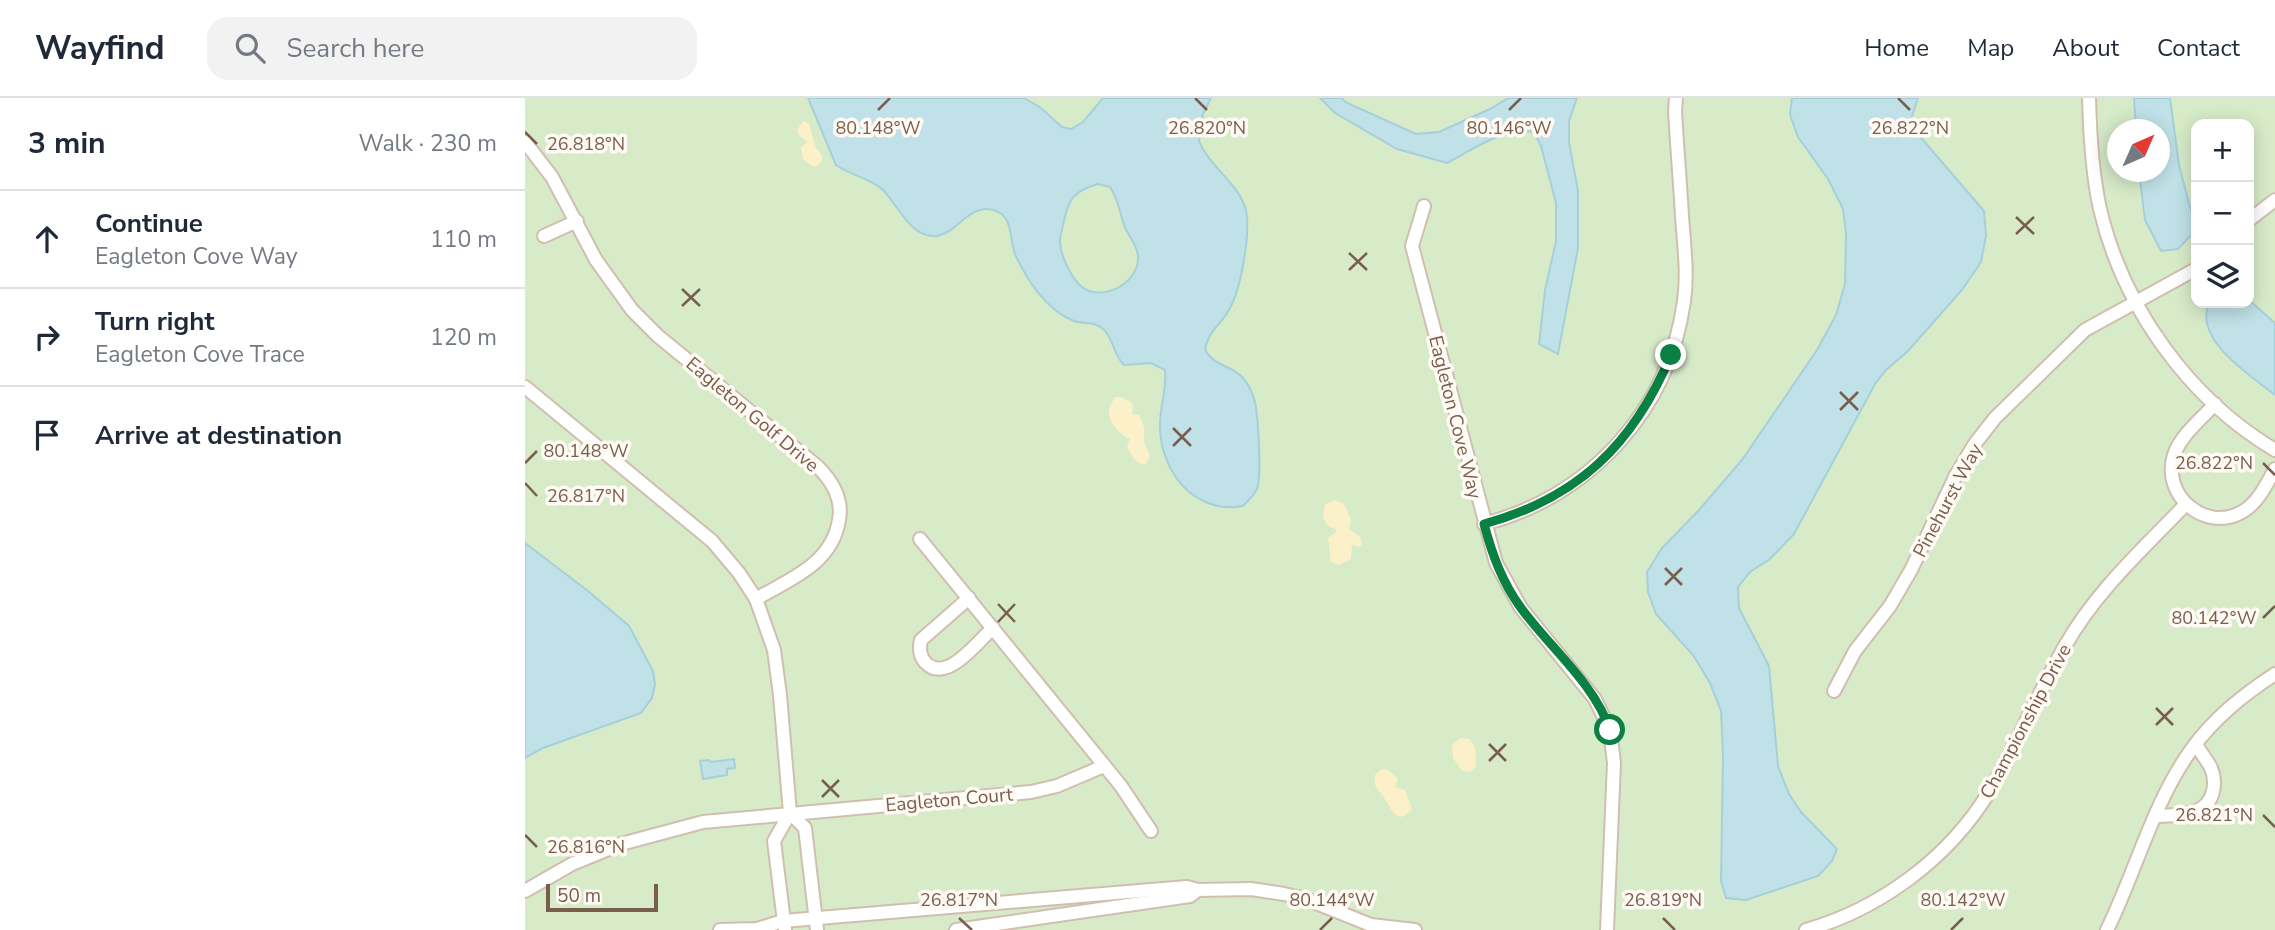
<!DOCTYPE html>
<meta charset="utf-8">
<style>
:root{--surface:#fff;--page:#f2f2f3;--text:#1f2937;--muted:#747a83;--line:#e0e1e3}
body{margin:0;font-family:"Nunito Sans",sans-serif;background:var(--page);color:var(--text)}
.controls{position:absolute;right:21px;top:21px;display:grid;overflow:hidden;border-radius:14px;box-shadow:0 4px 18px #0003}
.controls button{width:63px;height:63px;display:grid;place-items:center;padding:0;border:0;border-bottom:2px solid var(--line);background:var(--surface);color:var(--text);font:35px sans-serif}
.compass{position:absolute;left:1582px;top:21px;width:63px;height:63px;border-radius:50%;background:var(--surface);box-shadow:0 4px 18px #0003;rotate:45deg}
.scale{position:absolute;left:21px;bottom:18px;width:112px;box-sizing:border-box;padding-left:7px;border:4px solid #795e4e;border-top:0;font-size:19px;line-height:24px;white-space:nowrap;color:#795e4e;-webkit-text-stroke:5px #fffaf3;paint-order:stroke}
.stop{position:absolute;width:21px;height:21px;margin:-16px;border:5px solid #0b8043;border-radius:50%;background:#fff}
.stop.end{background:#0b8043;border-color:#fff;box-shadow:0 2px 7px #0008}
.list{margin:0;padding:0;list-style:none}
h2{display:flex;justify-content:space-between;align-items:center;height:91px;margin:0;padding:0 28px;font-size:30px}
h2 small{font-size:23px;font-weight:400;color:var(--muted)}
.list li{display:grid;grid-template-columns:46px 1fr auto;gap:21px;align-items:center;box-sizing:border-box;height:98px;padding:0 28px;border-top:2px solid var(--line)}
.list b{display:block;font-size:26px;white-space:nowrap}
.list p{margin:0;font-size:23px;white-space:nowrap;color:var(--muted)}
.list em{font-size:23px;font-style:normal;color:var(--muted)}
.icon{flex:none;width:38px;height:38px;fill:none;stroke:currentColor;stroke-width:2;stroke-linecap:round;stroke-linejoin:round}
.map{position:relative;flex:none;width:1750px;height:832px;overflow:hidden}
header{display:flex;align-items:center;gap:42px;box-sizing:border-box;height:98px;padding:0 35px;background:var(--surface);border-bottom:2px solid var(--line)}
header strong{font-size:33px}
nav{display:flex;gap:38px;margin-inline-start:auto;font-size:24px}
.search{width:490px;height:63px;background:var(--page);display:flex;align-items:center;gap:18px;box-sizing:border-box;padding:0 24px;border-radius:21px;color:var(--muted);font-size:26px}
main{display:flex}
aside{flex:1;background:var(--surface)}
.map>svg:first-child{display:block}
.green{fill:#d7ebc9;fill-rule:evenodd}
.sand{fill:#fbf0c8}
.water{fill:#bfe1e7;stroke:#a6d0d9;stroke-width:2;fill-rule:evenodd}
.lines{fill:none;stroke-linecap:round;stroke-linejoin:round}
.street-casing{stroke:#d0bfb0;stroke-width:16}
.street{stroke:#fff;stroke-width:12}
.route{stroke:#0b8043;stroke-width:9}
.ticks{fill:none;stroke:#795e4e;stroke-width:2.5}
.labels{text-anchor:middle;stroke-width:7;stroke-linejoin:round;paint-order:stroke}
.street-label{font-size:19px;fill:#795e4e;stroke:#fffaf3}
.ticks-label{font-size:18px;text-anchor:middle;fill:#795e4e;stroke:#fffaf3;stroke-width:7;stroke-linejoin:round;paint-order:stroke}
</style>
<header>
<strong>Wayfind</strong>
<div class="search"><svg class="icon" aria-label="search" viewBox="0 0 24 24"><circle cx="10" cy="10" r="6"/><path d="M15 15l6 6"/></svg>Search here</div>
<nav><a>Home</a><a>Map</a><a>About</a><a>Contact</a></nav>
</header>
<main>
<aside>
<h2>3 min<small>Walk · 230 m</small></h2>
<ul class="list">
<li><svg class="icon" aria-label="ahead" viewBox="0 0 24 24"><path d="M12 20V5M6 11l6-6 6 6"/></svg><div><b>Continue</b><p>Eagleton Cove Way</p></div><em>110 m</em></li>
<li><svg class="icon" aria-label="right" viewBox="0 0 24 24"><path d="M7 20v-9h11M14 6l5 5-5 5"/></svg><div><b>Turn right</b><p>Eagleton Cove Trace</p></div><em>120 m</em></li>
<li><svg class="icon" aria-label="arrive" viewBox="0 0 24 24"><path d="M6 21V4h12l-3 4 3 4H6"/></svg><div><b>Arrive at destination</b></div></li>
</ul>
</aside>
<div class="map">
<svg width="1750" height="832" viewBox="0 0 1750 832">
<rect width="100%" height="100%" fill="#fdf6ec"/>
<path class="green" d="M 0,0 L 1750,0 L 1750,832 L 0,832 ZM 1671,26 L 1724,26 L 1724,205 L 1671,205 ZM 1592,32 L 1634,32 L 1634,74 L 1592,74 Z"/>
<g class="sand">
<polygon points="278,23 284,26 291,50 297,57 297,62 293,68 287,68 278,61 276,49 282,44 274,37 272,32"/>
<path d="M 590,299 L 597,299 L 608,306 L 607,316 L 614,317 L 619,329 L 619,344 L 625,358 L 621,366 C 610,367 606,357 602,348 L 605,341 C 592,335 583,324 584,310 Z"/>
<path d="M 810,402 L 819,406 L 826,421 L 824,431 L 835,439 L 837,446 L 834,449 L 827,447 L 826,461 L 814,467 L 806,464 L 803,440 L 809,436 L 812,431 C 799,430 795,417 801,406 Z"/>
<polygon points="935,640 944,641 950,649 951,668 945,674 937,673 928,660 927,647"/>
<path d="M 862,671 L 873,680 L 870,689 L 880,692 L 887,711 C 871,730 866,709 858,698 C 852,690 848,688 850,677 L 856,672 Z"/>
</g>
<g class="water">
<path d="M 283,0 L 499,0 L 516,10 L 537,29 L 546,31 L 558,24 L 578,0 L 686,0 L 678,16 L 674,43 C 684,68 711,83 720,109 C 727,131 716,190 705,210 C 697,226 683,233 680,251 C 688,269 706,266 718,280 C 723,286 728,296 730,304 C 733,318 737,379 732,391 C 729,397 723,403 718,408 C 669,417 634,372 635,326 C 635,308 642,291 640,272 L 626,265 L 599,267 C 588,256 588,239 578,231 C 568,222 560,227 549,223 C 522,213 501,181 490,156 C 484,141 489,117 468,112 C 445,105 432,135 412,138 C 386,141 373,107 358,92 C 344,79 326,78 311,67 ZM 573,86 L 585,89 C 593,101 594,111 598,124 C 601,136 612,145 613,158 C 615,182 585,200 564,193 C 549,188 535,158 535,143 C 535,138 537,132 538,127 C 543,102 548,93 573,86 Z"/>
<path d="M 795,0 L 817,0 L 820,4 L 891,36 L 914,34 L 965,11 L 983,0 L 1052,0 L 1044,23 L 1044,44 L 1053,93 L 1053,150 L 1033,256 L 1014,246 L 1020,192 L 1031,143 L 1031,105 L 1016,48 L 1009,34 C 978,29 949,51 922,65 L 872,51 L 810,15 Z"/>
<polygon points="1267,0 1393,0 1386,21 1392,35 1459,113 1461,138 1456,164 1437,192 1383,253 1361,272 1350,286 1269,436 1245,461 1225,474 1213,489 1214,510 1244,568 1253,668 1264,696 1276,714 1312,751 1307,763 1293,778 1221,802 1201,800 1196,783 1198,657 1196,613 1185,585 1168,557 1131,516 1123,494 1122,474 1137,450 1174,412 1217,362 1292,252 1311,217 1320,186 1321,136 1318,111 1303,81 1273,39 1265,17"/>
<polygon points="1609,0 1645,0 1654,67 1671,132 1653,151 1636,153 1620,122 1614,74 1634,74 1634,32 1611,31"/>
<path d="M 1724,202 L 1750,225 L 1750,297 C 1725,277 1668,242 1684,205 L 1724,205 Z"/>
<polygon points="0,445 63,493 104,528 128,573 130,586 127,600 116,615 18,650 0,660"/>
<polygon points="209,661 210,670 202,671 202,677 178,681 175,663 184,662 186,664"/>
</g>
<g class="lines">
<g class="street-casing">
<g id="street">
<path d="M 1564,0 C 1565,38 1567,75 1575,111 C 1598,209 1664,301 1750,352"/>
<path d="M 0,44 L 27,79 L 71,162 L 107,212 L 133,238 L 293,369 C 307,383 318,401 314,422 C 307,466 265,481 231,501"/>
<polyline points="899,108 887,148 971,465 996,510 1070,601 1085,632 1089,665 1082,832"/>
<polyline points="1724,122 1750,102"/>
<polyline points="19,138 52,123"/>
<polyline points="0,289 187,443 214,475 231,501 249,552 255,597 265,715 249,743 260,832"/>
<path d="M 1690,306 C 1676,321 1656,337 1649,357 C 1636,397 1680,435 1717,414 C 1733,405 1741,387 1750,371"/>
<path d="M 959,426 C 1065,398 1144,313 1159,203 C 1163,175 1159,147 1157,118 C 1155,83 1152,48 1150,13 L 1151,0"/>
<polyline points="395,441 596,688 626,733"/>
<path d="M 444,500 L 396,542 C 394,550 394,557 400,564 C 421,587 452,544 468,530"/>
<polyline points="1309,593 1330,553 1365,508 1386,472 1431,377 1449,347 1470,320 1560,232 1671,171"/>
<polyline points="265,715 280,730 292,832"/>
<path d="M 1631,718 C 1652,717 1683,719 1688,693 C 1690,685 1689,677 1686,670 C 1682,662 1675,654 1671,646"/>
<polyline points="0,793 47,766 96,746 178,724 506,694 532,688 579,668"/>
<polyline points="195,832 232,831 258,823 662,789 673,792 726,791 759,796 781,801 846,827 890,832"/>
<polyline points="431,832 665,798 673,792"/>
<path d="M 1281,832 C 1355,811 1424,760 1464,694 C 1492,647 1513,595 1540,548 C 1571,493 1618,451 1661,406"/>
<path d="M 1582,832 C 1611,773 1628,705 1666,652 C 1689,620 1718,597 1750,576"/>
</g>
</g>
<use href="#street" class="street"/>
</g>
<g class="lines">
<path class="route" d="M 1085,632 C 1069,585 1025,550 996,510 C 977,484 967,456 959,426 C 1053,400 1108,347 1146,257"/>
</g>
<path class="ticks" d="M 670,0 L 682,12M 1373,0 L 1385,12M 353,12 L 365,0M 984,12 L 996,0M 0,34 L 12,46M 1491,119 L 1509,136M 1491,136 L 1509,119M 824,155 L 842,172M 824,172 L 842,155M 157,191 L 175,208M 157,208 L 175,191M 1315,294 L 1333,312M 1315,312 L 1333,294M 648,330 L 666,348M 648,348 L 666,330M 0,365 L 12,353M 1738,365 L 1750,377M 0,385 L 12,398M 1140,470 L 1157,487M 1140,487 L 1157,470M 473,506 L 490,524M 1738,520 L 1750,508M 473,524 L 490,506M 1631,610 L 1648,627M 1631,627 L 1648,610M 964,646 L 981,663M 964,663 L 981,646M 297,682 L 314,699M 297,699 L 314,682M 1738,717 L 1750,729M 0,737 L 12,749M 434,820 L 447,832M 1138,820 L 1150,832M 795,832 L 807,820M 1426,832 L 1438,820"/>
<g class="labels">
<g class="street-label">
<text transform="translate(228 316) rotate(40)" y="7">Eagleton Golf Drive</text>
<text transform="translate(931 319) rotate(76)" y="7">Eagleton Cove Way</text>
<text transform="translate(1422 402) rotate(-62)" y="7">Pinehurst Way</text>
<text transform="translate(1500 623) rotate(-62)" y="7">Championship Drive</text>
<text transform="translate(424 701) rotate(-5)" y="7">Eagleton Court</text>
</g>
</g>
<g class="ticks-label">
<text x="353" y="36">80.148°W</text>
<text x="682" y="36">26.820°N</text>
<text x="984" y="36">80.146°W</text>
<text x="1385" y="36">26.822°N</text>
<text x="61" y="52">26.818°N</text>
<text x="61" y="359">80.148°W</text>
<text x="1689" y="371">26.822°N</text>
<text x="61" y="404">26.817°N</text>
<text x="1689" y="526">80.142°W</text>
<text x="1689" y="723">26.821°N</text>
<text x="61" y="755">26.816°N</text>
<text x="434" y="808">26.817°N</text>
<text x="807" y="808">80.144°W</text>
<text x="1138" y="808">26.819°N</text>
<text x="1438" y="808">80.142°W</text>
</g>
</svg>
<div class="controls">
<button>+</button>
<button>−</button>
<button><svg class="icon" aria-label="layers" viewBox="0 0 24 24"><path d="M12 4l9 5-9 5-9-5zM3 14l9 5 9-5"/></svg></button>
</div>
<svg class="compass" viewBox="-18 -18 36 36"><path d="M0-13l5 13h-10z" fill="#e53935"/><path d="M0 13l5-13h-10z" fill="#747a83"/></svg>
<div class="scale">50 m</div>
<div class="stop" style="left:1085px;top:632px"></div>
<div class="stop end" style="left:1146px;top:257px"></div>
</div>
</main>
